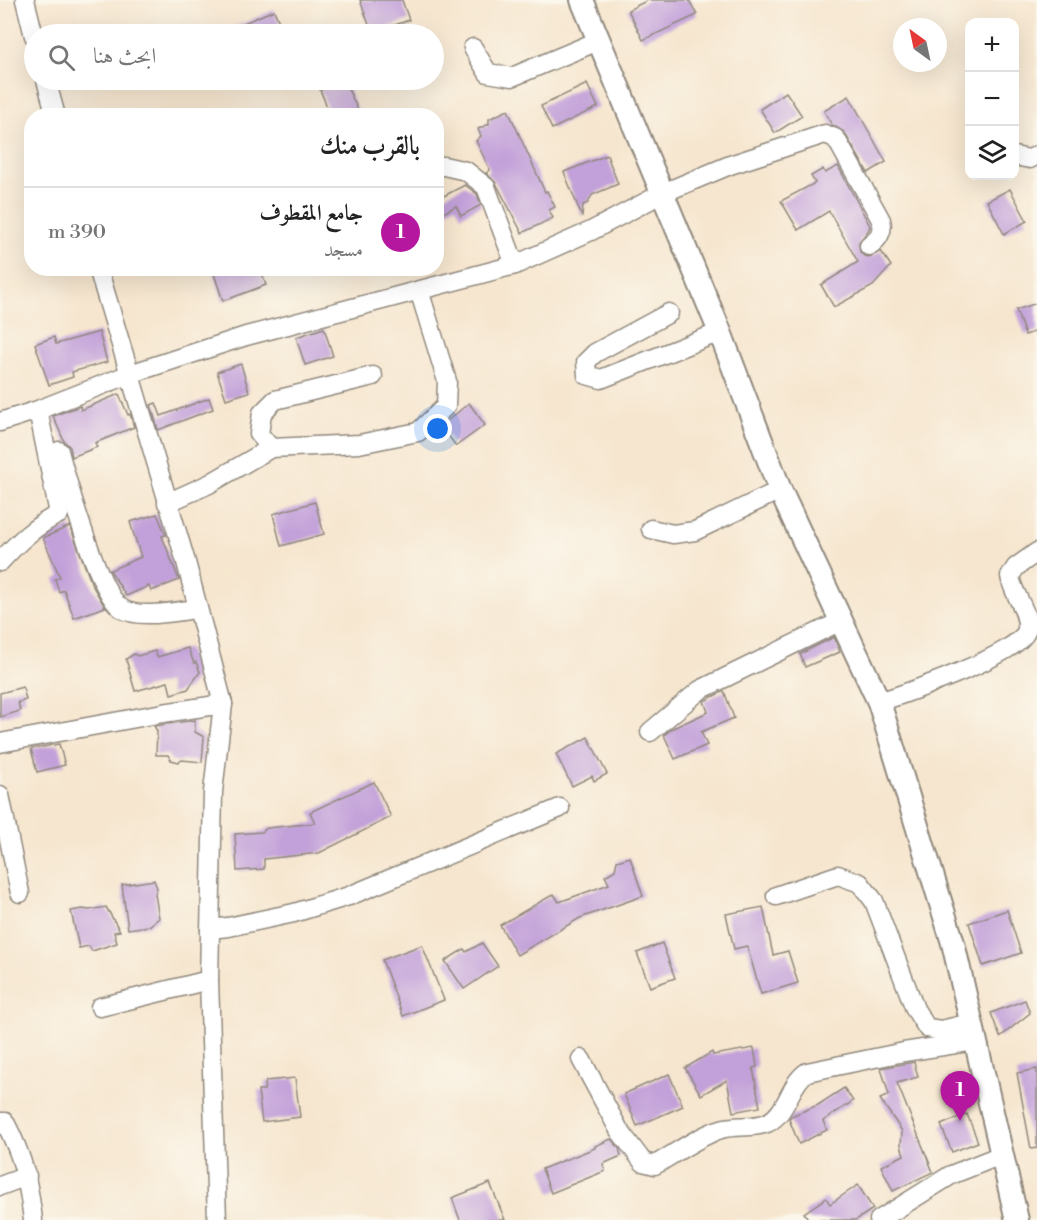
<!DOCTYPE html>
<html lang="ar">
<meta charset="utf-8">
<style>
:root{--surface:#fff;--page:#f6f6f6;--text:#222;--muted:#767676;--line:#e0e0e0;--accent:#b5179e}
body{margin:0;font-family:"Libre Bodoni",Amiri,serif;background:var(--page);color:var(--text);direction:rtl}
.controls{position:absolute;right:18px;top:18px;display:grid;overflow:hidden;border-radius:12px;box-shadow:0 6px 24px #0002}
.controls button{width:54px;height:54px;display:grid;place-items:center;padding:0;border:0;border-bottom:2px solid var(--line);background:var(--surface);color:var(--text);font:30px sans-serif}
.compass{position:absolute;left:893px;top:18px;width:54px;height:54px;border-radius:50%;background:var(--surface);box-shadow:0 6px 24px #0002;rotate:327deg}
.you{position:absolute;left:438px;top:429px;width:21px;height:21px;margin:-15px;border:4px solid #fff;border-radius:50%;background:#1a73e8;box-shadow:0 0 0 9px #1a73e833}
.badge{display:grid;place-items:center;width:39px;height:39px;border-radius:50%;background:var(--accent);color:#fff;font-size:20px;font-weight:700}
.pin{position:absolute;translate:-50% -50px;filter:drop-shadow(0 2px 3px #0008)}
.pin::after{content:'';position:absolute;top:32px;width:21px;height:18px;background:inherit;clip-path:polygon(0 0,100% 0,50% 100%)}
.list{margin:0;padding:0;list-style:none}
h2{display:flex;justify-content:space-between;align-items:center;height:78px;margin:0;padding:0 24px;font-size:26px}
h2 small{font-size:20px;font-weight:400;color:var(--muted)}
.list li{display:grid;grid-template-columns:39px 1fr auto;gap:18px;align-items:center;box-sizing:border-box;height:90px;padding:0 24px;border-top:2px solid var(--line)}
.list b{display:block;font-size:22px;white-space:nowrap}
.list p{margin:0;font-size:20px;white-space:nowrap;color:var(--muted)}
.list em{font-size:20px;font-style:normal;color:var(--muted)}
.icon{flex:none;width:33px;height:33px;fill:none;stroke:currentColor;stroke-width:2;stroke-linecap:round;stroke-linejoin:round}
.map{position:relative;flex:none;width:1037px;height:1220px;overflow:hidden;direction:ltr}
.search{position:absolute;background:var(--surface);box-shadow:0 6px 24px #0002;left:24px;top:24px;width:420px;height:66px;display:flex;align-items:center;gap:15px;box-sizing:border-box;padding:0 21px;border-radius:33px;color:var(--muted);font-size:22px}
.panel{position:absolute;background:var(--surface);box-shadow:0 6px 24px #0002;left:24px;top:108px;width:420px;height:168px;border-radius:24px;direction:rtl}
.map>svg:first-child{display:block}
.building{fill:#c2a0d9}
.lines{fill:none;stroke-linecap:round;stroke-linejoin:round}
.minor-casing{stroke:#90887d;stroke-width:21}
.tertiary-casing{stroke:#90887d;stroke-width:26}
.minor{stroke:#fff;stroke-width:18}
.tertiary{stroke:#fff;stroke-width:22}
</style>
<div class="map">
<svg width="1037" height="1220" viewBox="0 0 1037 1220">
<rect width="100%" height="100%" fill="#fbf7ec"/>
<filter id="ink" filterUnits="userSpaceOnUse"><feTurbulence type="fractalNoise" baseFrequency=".0167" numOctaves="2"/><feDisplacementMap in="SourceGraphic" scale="12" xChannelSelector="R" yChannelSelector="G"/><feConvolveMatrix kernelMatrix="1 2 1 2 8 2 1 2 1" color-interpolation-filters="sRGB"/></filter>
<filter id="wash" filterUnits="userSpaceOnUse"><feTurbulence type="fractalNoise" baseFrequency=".008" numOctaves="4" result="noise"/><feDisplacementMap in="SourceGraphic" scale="24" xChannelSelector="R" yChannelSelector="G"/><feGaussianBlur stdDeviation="1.35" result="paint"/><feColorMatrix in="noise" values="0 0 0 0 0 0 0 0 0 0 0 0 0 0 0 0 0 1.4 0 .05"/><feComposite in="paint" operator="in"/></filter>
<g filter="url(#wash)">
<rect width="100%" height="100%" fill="#f6e6cf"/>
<g id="blocks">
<g class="building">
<polygon points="360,0 402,0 409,20 372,33"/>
<polygon points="648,0 689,0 697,15 643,40 628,10"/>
<polygon points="274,10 284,34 218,34"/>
<polygon points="344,80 358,110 346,116 331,116 320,90"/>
<polygon points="587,84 598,107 552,129 541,106"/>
<polygon points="786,92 802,116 775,133 760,109"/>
<polygon points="849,96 886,162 868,173 844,132 832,125 824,111"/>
<polygon points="508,110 545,192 547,191 555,207 549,210 553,218 522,233 496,183 486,173 490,170 476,141 481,136 478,129 489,124 489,119"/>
<polygon points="607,155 618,184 592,195 588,203 583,205 582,217 564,172"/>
<polygon points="838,166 870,226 868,231 859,242 860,252 864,256 870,257 881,251 891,266 873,286 834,307 821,285 858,262 829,211 798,230 781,201 815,183 811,176 823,169 825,173"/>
<polygon points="465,185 477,194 481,205 461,216 456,206 436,217 436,200"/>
<polygon points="1010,189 1027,221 1004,234 987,201"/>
<polygon points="229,268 260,268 266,285 223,301 214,274"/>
<polygon points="1037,303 1037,331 1025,335 1016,310"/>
<polygon points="324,328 333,356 305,365 296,337"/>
<polygon points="99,332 107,362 72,372 73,377 49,385 35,344 54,337 56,344"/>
<polygon points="241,364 249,392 226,399 217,372"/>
<polygon points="119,394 128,415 130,414 134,427 95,443 97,447 72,457 70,447 64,441 53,416 80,406 81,410"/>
<polygon points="209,398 213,409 158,430 151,405 156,403 161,416"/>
<polygon points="469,403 485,425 456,446 441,426"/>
<polygon points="315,502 324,534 281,546 273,514"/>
<polygon points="157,514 166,535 162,536 179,580 151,591 149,586 126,596 110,570 141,557 130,522"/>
<polygon points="70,526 92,585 105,607 74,618 64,590 59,592 55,579 60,577 43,538"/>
<polygon points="834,637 840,652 805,667 800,654"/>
<polygon points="188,648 194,663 196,662 200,672 188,689 171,694 168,682 135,691 126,659 134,654 137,656 155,651 157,657"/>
<polygon points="23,687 26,700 18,702 20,711 0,717 0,693"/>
<polygon points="724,691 734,718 701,732 707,745 675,759 664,735 673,728 708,712 704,701"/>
<polygon points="195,720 195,732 204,737 202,762 182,760 179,762 171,760 168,755 156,755 157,731 154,726"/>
<polygon points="588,737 607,774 594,781 592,776 572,786 556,754"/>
<polygon points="59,744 65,765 37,772 31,749"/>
<polygon points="374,782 391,817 319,853 264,859 264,869 237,871 235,834 262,832 267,828 315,823 310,812"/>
<polygon points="630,857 643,896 580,918 517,955 500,925 554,894 559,902 609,884 605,876 615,870 617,861"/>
<polygon points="154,880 157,888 155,894 159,918 149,926 128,929 122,885"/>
<polygon points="106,907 120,931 114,932 117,943 92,951 89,946 79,948 71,911 82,909 89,910"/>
<polygon points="763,907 773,955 788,951 798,983 761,994 747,946 734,949 726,914"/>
<polygon points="1007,910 1021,953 983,966 969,923"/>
<polygon points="482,943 498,966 464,989 445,961 464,949 466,952"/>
<polygon points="662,943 675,978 650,987 637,953"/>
<polygon points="422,945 444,1000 403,1016 382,960"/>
<polygon points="1025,1000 1030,1013 1000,1037 991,1013"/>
<polygon points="754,1048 757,1067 753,1068 760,1107 733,1112 727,1080 701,1095 685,1068 712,1052 713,1055"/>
<polygon points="914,1062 918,1077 897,1083 933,1172 893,1191 881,1166 904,1155 901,1145 902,1131 880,1099 889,1095 881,1068"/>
<polygon points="1037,1069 1037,1148 1031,1149 1017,1073"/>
<polygon points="669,1074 683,1106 637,1126 624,1094"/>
<polygon points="295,1078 300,1117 262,1122 258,1090 264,1090 266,1081"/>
<polygon points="844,1088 853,1101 823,1121 827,1130 799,1144 789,1119 791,1116 818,1105"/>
<polygon points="967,1114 978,1142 952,1152 941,1125"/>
<polygon points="611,1139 619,1148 621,1156 603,1164 605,1171 551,1193 542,1169 595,1148 595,1146"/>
<polygon points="490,1183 505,1220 460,1220 452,1198"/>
<polygon points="858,1185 873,1209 856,1220 809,1220 804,1213 826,1198 830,1204"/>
</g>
</g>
</g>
<g filter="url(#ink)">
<use href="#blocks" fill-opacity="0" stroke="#90887d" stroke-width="1.5"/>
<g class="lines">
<g class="minor-casing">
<g id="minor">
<polyline points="25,0 34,36"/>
<polyline points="473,48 488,73 512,77 598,41"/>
<polyline points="46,80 56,116"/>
<polyline points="1014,156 1030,159 1037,155"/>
<polyline points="436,166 444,166 466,171 486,187 515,265"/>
<polyline points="98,268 186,562 223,704 213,792 209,980 217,1220"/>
<polyline points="669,313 595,353 586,362 587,375 601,379 720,332"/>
<polyline points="373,376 275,400 262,413 259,434 271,448 359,444 418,432 446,406 447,381 419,290"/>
<path d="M 0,422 L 38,410 L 130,374 L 246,336 L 515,265 L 591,231 L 663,193 L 730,165 L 825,134 L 835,138 L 839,144 L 881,220 C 884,231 878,240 869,246"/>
<path d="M 59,451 C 67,481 98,592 121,608 C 138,620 177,611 197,609"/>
<polyline points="167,503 209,484 271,448"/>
<polyline points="651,529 673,534 695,531 780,490"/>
<path d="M 0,562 C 18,542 35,526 59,514 L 38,410"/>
<path d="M 879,702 C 904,694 1024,653 1027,629 C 1029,611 1012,593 1010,576 L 1016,567 L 1037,552"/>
<polyline points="650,732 700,690 841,621"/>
<polyline points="0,743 163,713 223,704"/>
<polyline points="0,795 20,893"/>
<polyline points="776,896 838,875 860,883 874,901 915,1009 927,1028 941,1030 971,1023"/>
<polyline points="210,929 228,927 294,913 349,896 560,808"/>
<polyline points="100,1007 209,980"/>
<path d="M 581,1059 L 619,1130 L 643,1162 L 655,1165 C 676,1153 697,1137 721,1129 C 735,1124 752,1129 767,1123 C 788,1113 789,1084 807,1072 L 904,1052 L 975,1041"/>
<path d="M 0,1122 L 5,1122 C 24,1159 28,1180 33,1220"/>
<polyline points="0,1186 27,1176"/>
<polyline points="879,1220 951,1175 1001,1155"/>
</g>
</g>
<g class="tertiary-casing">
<polyline id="tertiary" points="582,0 720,332 780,490 879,702 953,943 1017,1220"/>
</g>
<use href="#minor" class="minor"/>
<use href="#tertiary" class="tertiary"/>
</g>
</g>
</svg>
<div class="controls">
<button>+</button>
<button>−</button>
<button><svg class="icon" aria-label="layers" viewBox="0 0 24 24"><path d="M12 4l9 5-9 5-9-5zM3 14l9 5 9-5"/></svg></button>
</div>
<svg class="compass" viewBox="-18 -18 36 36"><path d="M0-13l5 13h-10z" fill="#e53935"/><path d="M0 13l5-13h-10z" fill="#767676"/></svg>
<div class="you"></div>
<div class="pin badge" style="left:960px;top:1121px">1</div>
<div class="search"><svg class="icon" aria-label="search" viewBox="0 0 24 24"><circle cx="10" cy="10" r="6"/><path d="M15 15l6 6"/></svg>ابحث هنا</div>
<section class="panel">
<h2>بالقرب منك<small></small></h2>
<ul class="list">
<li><span class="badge">1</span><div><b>جامع المقطوف</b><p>مسجد</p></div><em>390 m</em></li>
</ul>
</section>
</div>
